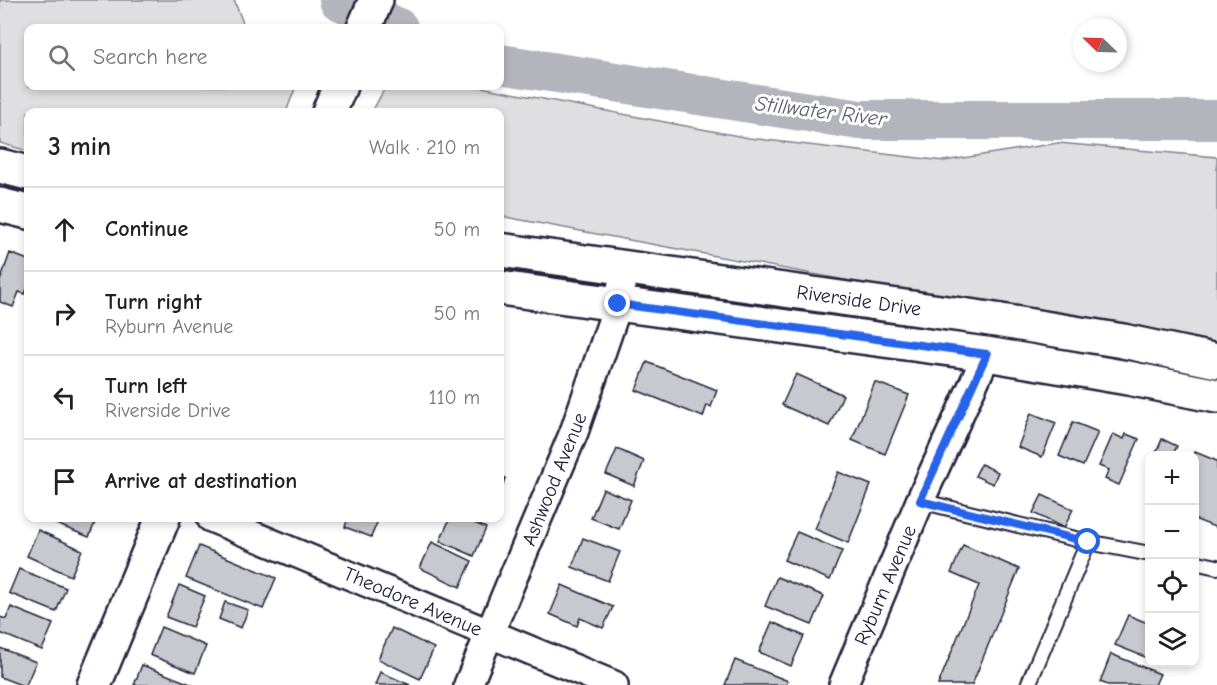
<!DOCTYPE html>
<meta charset="utf-8">
<style>
:root{--surface:#fff;--page:#f6f6f6;--text:#202124;--muted:#757577;--line:#e0e0e0}
body{margin:0;font-family:"Comic Neue",sans-serif;background:var(--page);color:var(--text)}
.controls{position:absolute;right:18px;bottom:18px;display:grid;overflow:hidden;border-radius:12px;box-shadow:0 3px 9px #0003}
.controls button{width:54px;height:54px;display:grid;place-items:center;padding:0;border:0;border-bottom:2px solid var(--line);background:var(--surface);color:var(--text);font:30px sans-serif}
.compass{position:absolute;left:1073px;top:18px;width:54px;height:54px;border-radius:50%;background:var(--surface);box-shadow:0 3px 9px #0003;rotate:293deg}
.stop{position:absolute;width:18px;height:18px;margin:-14px;border:4px solid #2563eb;border-radius:50%;background:#fff}
.stop.end{background:#2563eb;border-color:#fff;box-shadow:0 2px 6px #0008}
.list{margin:0;padding:0;list-style:none}
h2{display:flex;justify-content:space-between;align-items:center;height:78px;margin:0;padding:0 24px;font-size:26px}
h2 small{font-size:20px;font-weight:400;color:var(--muted)}
.list li{display:grid;grid-template-columns:39px 1fr auto;gap:18px;align-items:center;box-sizing:border-box;height:84px;padding:0 24px;border-top:2px solid var(--line)}
.list b{display:block;font-size:22px;white-space:nowrap}
.list p{margin:0;font-size:20px;white-space:nowrap;color:var(--muted)}
.list em{font-size:20px;font-style:normal;color:var(--muted)}
.icon{flex:none;width:33px;height:33px;fill:none;stroke:currentColor;stroke-width:2;stroke-linecap:round;stroke-linejoin:round}
.map{position:relative;flex:none;width:1217px;height:685px;overflow:hidden}
.search{position:absolute;background:var(--surface);box-shadow:0 3px 9px #0003;left:24px;top:24px;width:480px;height:66px;display:flex;align-items:center;gap:15px;box-sizing:border-box;padding:0 21px;border-radius:12px;color:var(--muted);font-size:22px}
.panel{position:absolute;background:var(--surface);box-shadow:0 3px 9px #0003;left:24px;top:108px;width:480px;height:414px;border-radius:12px}
.map>svg:first-child{display:block}
.green{fill:#dfdfe2;stroke:#80808e;stroke-width:1.5}
.lines{fill:none;stroke-linecap:round;stroke-linejoin:round}
.river{stroke:#b4b4bc;stroke-width:40}
.building{fill:#c8c8cf;stroke:#22223b;stroke-width:1.5}
.lane-casing{stroke:#22223b;stroke-width:18}
.street-casing{stroke:#22223b;stroke-width:32}
.secondary-casing{stroke:#22223b;stroke-width:38}
.lane{stroke:#fff;stroke-width:14}
.street{stroke:#fff;stroke-width:27}
.secondary{stroke:#fff;stroke-width:33}
.route{stroke:#2563eb;stroke-width:8}
.labels{text-anchor:middle;stroke-width:6;stroke-linejoin:round;paint-order:stroke}
.street-label{font-size:20px;fill:#22223b;stroke:#fff}
.water-label{font-size:21px;font-style:italic;fill:#5c5c6f;stroke:#fff}
</style>
<div class="map">
<svg width="1217" height="685" viewBox="0 0 1217 685">
<rect width="100%" height="100%" fill="#fff"/>
<filter id="ink" filterUnits="userSpaceOnUse"><feTurbulence type="fractalNoise" baseFrequency=".0167" numOctaves="2"/><feDisplacementMap in="SourceGraphic" scale="12" xChannelSelector="R" yChannelSelector="G"/><feConvolveMatrix kernelMatrix="1 2 1 2 8 2 1 2 1" color-interpolation-filters="sRGB"/></filter>
<g filter="url(#ink)">
<g class="green">
<polygon points="0,0 234,0 245,28 28,28 28,86 296,86 286,112 28,112 28,151 0,143"/>
<polygon points="386,86 475,86 749,138 944,161 1058,143 1217,157 1217,349 500,216 500,112 372,112"/>
</g>
<g class="lines">
<g class="river">
<polyline points="339,0 398,28"/>
<polyline points="500,64 860,120 1217,120"/>
</g>
</g>
<g class="building">
<polygon points="10,253 28,260 28,286 25,294 19,292 13,307 0,302 0,281"/>
<polygon points="647,362 717,390 711,407 707,405 703,417 636,390"/>
<polygon points="796,374 843,395 829,426 782,405"/>
<polygon points="875,382 909,395 885,454 852,440"/>
<polygon points="1031,413 1056,423 1042,457 1018,447"/>
<polygon points="1073,422 1098,432 1083,466 1059,456"/>
<polygon points="1113,434 1124,439 1126,434 1139,439 1119,485 1105,479 1109,470 1099,466"/>
<polygon points="1162,439 1177,446 1173,454 1177,456 1155,456"/>
<polygon points="617,449 644,461 634,486 606,474"/>
<polygon points="1195,452 1217,461 1217,528 1194,519 1194,456"/>
<polygon points="981,464 998,472 993,484 975,476"/>
<polygon points="838,472 871,485 848,543 815,529"/>
<polygon points="500,476 505,478 500,494"/>
<polygon points="603,489 631,500 619,529 591,518"/>
<polygon points="1042,495 1073,509 1064,528 1033,513"/>
<polygon points="47,518 97,518 89,537 46,520"/>
<polygon points="348,518 379,518 371,537 345,527"/>
<polygon points="450,518 463,518 486,528 474,556 440,541"/>
<polygon points="38,530 82,550 71,576 27,556"/>
<polygon points="797,532 842,551 830,580 784,560"/>
<polygon points="583,538 620,552 608,581 572,567"/>
<polygon points="432,542 472,561 460,587 420,568"/>
<polygon points="963,545 1019,569 972,685 938,685 979,585 951,573"/>
<polygon points="199,546 276,578 263,609 186,578"/>
<polygon points="19,569 66,588 56,612 9,593"/>
<polygon points="777,577 824,596 812,625 765,606"/>
<polygon points="179,585 205,596 192,627 166,617"/>
<polygon points="562,585 613,607 603,628 580,618 577,626 550,614"/>
<polygon points="225,602 248,610 241,628 219,619"/>
<polygon points="11,607 53,624 42,650 0,633 0,617 6,619"/>
<polygon points="1128,615 1150,624 1150,659 1115,645"/>
<polygon points="772,622 804,636 791,666 759,652"/>
<polygon points="161,627 206,646 195,673 150,655"/>
<polygon points="392,628 434,648 420,679 378,659"/>
<polygon points="0,648 36,662 26,685 21,685 0,677"/>
<polygon points="1111,654 1160,674 1155,685 1108,685 1100,682"/>
<polygon points="735,660 788,681 786,685 725,685"/>
<polygon points="142,665 193,685 134,685"/>
<polygon points="380,672 410,685 375,685"/>
</g>
<g class="lines">
<g class="lane-casing">
<g id="lane">
<polyline points="920,501 1088,542 1150,554"/>
<polyline points="1194,562 1217,567"/>
<polyline points="1028,685 1088,542"/>
</g>
</g>
<g class="street-casing">
<g id="street">
<polyline points="211,518 614,685"/>
<polyline points="468,685 574,432 618,304 625,268"/>
<polyline points="843,685 920,501 987,354"/>
</g>
</g>
<g class="secondary-casing">
<g id="secondary">
<polyline points="364,28 376,0"/>
<polyline points="329,112 340,86"/>
<polyline points="0,166 28,173"/>
<polyline points="0,205 28,212"/>
<polyline points="500,250 983,318 1123,341 1217,361"/>
<polyline points="500,288 987,354 1128,378 1217,396"/>
<polyline points="94,685 163,518"/>
</g>
</g>
<use href="#lane" class="lane"/>
<use href="#street" class="street"/>
<use href="#secondary" class="secondary"/>
</g>
</g>
<g class="lines" filter="url(#ink)">
<polyline class="route" points="618,304 987,354 920,501 1088,542"/>
</g>
<g class="labels">
<g class="street-label">
<text transform="translate(859 300) rotate(8)" y="7">Riverside Drive</text>
<text transform="translate(554 479) rotate(-68)" y="7">Ashwood Avenue</text>
<text transform="translate(885 585) rotate(-67)" y="7">Ryburn Avenue</text>
<text transform="translate(413 601) rotate(23)" y="7">Theodore Avenue</text>
</g>
<g class="water-label">
<text transform="translate(821 111) rotate(7)" y="7">Stillwater River</text>
</g>
</g>
</svg>
<div class="controls">
<button>+</button>
<button>−</button>
<button><svg class="icon" aria-label="locate" viewBox="0 0 24 24"><circle cx="12" cy="12" r="6"/><path d="M12 2v4M12 18v4M2 12h4M18 12h4"/></svg></button>
<button><svg class="icon" aria-label="layers" viewBox="0 0 24 24"><path d="M12 4l9 5-9 5-9-5zM3 14l9 5 9-5"/></svg></button>
</div>
<svg class="compass" viewBox="-18 -18 36 36"><path d="M0-13l5 13h-10z" fill="#e53935"/><path d="M0 13l5-13h-10z" fill="#757577"/></svg>
<div class="stop" style="left:1088px;top:542px"></div>
<div class="stop end" style="left:618px;top:304px"></div>
<div class="search"><svg class="icon" aria-label="search" viewBox="0 0 24 24"><circle cx="10" cy="10" r="6"/><path d="M15 15l6 6"/></svg>Search here</div>
<section class="panel">
<h2>3 min<small>Walk · 210 m</small></h2>
<ul class="list">
<li><svg class="icon" aria-label="ahead" viewBox="0 0 24 24"><path d="M12 20V5M6 11l6-6 6 6"/></svg><div><b>Continue</b></div><em>50 m</em></li>
<li><svg class="icon" aria-label="right" viewBox="0 0 24 24"><path d="M7 20v-9h11M14 6l5 5-5 5"/></svg><div><b>Turn right</b><p>Ryburn Avenue</p></div><em>50 m</em></li>
<li><svg class="icon" aria-label="left" viewBox="0 0 24 24"><path d="M17 20v-9H6M10 6l-5 5 5 5"/></svg><div><b>Turn left</b><p>Riverside Drive</p></div><em>110 m</em></li>
<li><svg class="icon" aria-label="arrive" viewBox="0 0 24 24"><path d="M6 21V4h12l-3 4 3 4H6"/></svg><div><b>Arrive at destination</b></div></li>
</ul>
</section>
</div>
